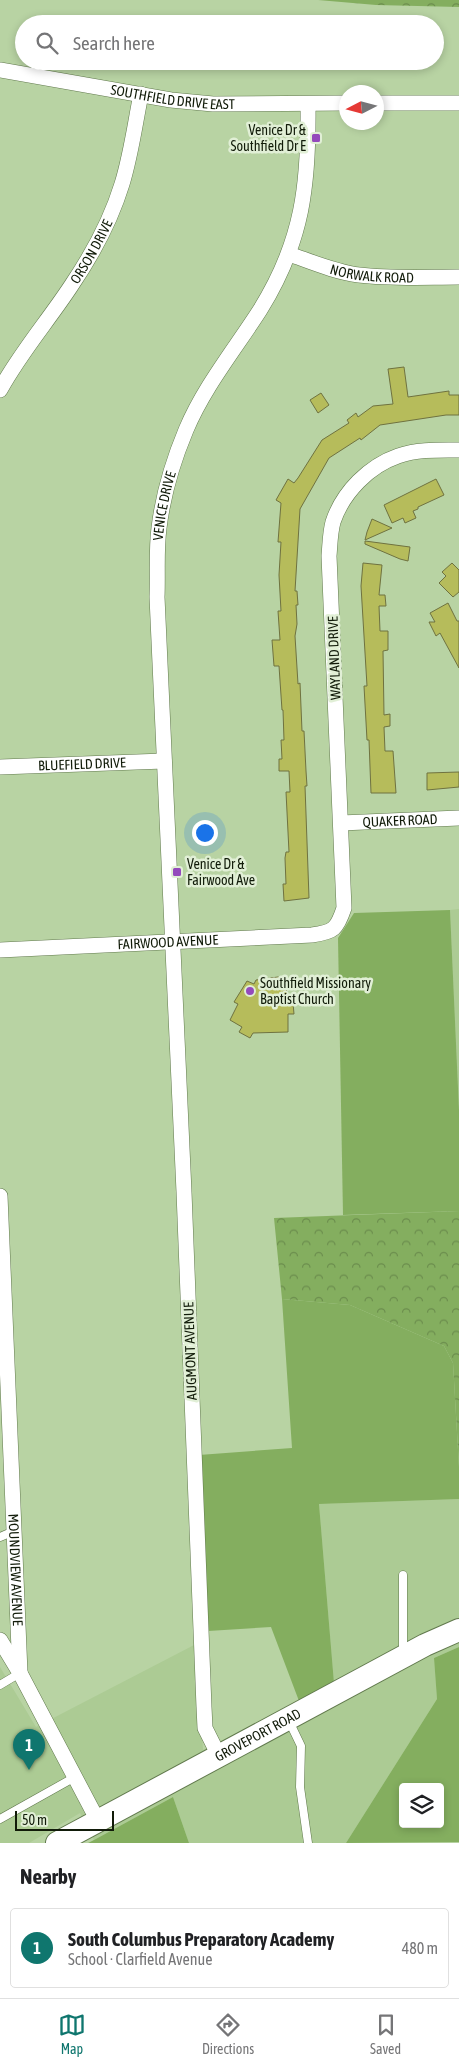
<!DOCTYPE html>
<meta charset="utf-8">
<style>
:root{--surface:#fff;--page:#f2f2f2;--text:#202124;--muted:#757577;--line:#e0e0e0;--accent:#0f766e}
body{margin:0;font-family:"Asap Condensed",sans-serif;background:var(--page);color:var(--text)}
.controls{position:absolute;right:15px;bottom:15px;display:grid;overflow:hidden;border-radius:5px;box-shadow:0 2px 8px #0003}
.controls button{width:45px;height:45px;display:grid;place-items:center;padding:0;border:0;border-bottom:1px solid var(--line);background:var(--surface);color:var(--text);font:25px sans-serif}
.compass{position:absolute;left:339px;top:85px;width:45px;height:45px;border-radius:50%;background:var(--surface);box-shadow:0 2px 8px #0003;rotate:264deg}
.scale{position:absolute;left:15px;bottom:12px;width:99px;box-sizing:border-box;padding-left:5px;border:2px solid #111b09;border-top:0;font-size:14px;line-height:18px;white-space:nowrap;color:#111b09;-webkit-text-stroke:4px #e1efd6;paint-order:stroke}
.you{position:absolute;left:204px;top:832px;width:18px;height:18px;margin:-12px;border:4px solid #fff;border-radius:50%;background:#1a73e8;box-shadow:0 0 0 8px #1a73e833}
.badge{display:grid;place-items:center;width:32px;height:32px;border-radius:50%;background:var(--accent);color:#fff;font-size:16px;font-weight:700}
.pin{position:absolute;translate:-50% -41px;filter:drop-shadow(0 1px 2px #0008)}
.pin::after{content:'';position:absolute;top:26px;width:18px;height:15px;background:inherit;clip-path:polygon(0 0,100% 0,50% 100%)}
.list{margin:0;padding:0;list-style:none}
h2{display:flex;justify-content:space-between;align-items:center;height:65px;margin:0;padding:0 20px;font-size:21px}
h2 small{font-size:16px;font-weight:400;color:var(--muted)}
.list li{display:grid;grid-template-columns:32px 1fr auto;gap:15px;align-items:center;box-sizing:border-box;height:80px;margin:0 10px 10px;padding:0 10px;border:1px solid var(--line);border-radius:5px}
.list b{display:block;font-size:19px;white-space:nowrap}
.list p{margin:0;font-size:16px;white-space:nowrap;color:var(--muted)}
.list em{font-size:16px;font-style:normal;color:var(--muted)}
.icon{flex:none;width:28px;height:28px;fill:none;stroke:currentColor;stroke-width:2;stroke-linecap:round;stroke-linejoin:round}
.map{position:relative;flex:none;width:459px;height:1843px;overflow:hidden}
.search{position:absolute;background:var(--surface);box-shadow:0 2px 8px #0003;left:15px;right:15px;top:15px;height:55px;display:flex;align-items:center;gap:12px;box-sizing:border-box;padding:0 18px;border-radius:28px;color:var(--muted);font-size:19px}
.sheet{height:155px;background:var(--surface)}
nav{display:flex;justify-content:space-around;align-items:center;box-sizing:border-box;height:70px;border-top:1px solid var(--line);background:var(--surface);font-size:14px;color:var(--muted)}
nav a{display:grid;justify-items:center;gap:2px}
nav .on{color:var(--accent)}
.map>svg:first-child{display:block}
.built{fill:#accb94}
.grass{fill:#84ae5f;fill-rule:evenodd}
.forest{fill:url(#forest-crowns)}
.building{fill:#b6bc5b;stroke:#6f7240}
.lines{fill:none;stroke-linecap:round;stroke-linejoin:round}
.lane-casing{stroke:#61794d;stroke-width:9}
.street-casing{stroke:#61794d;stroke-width:16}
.primary-casing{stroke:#61794d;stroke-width:24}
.lane{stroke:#fff;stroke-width:8}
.street{stroke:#fff;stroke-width:15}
.primary{stroke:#fff;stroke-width:22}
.poi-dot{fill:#944abc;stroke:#e1efd6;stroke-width:2}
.labels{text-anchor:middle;stroke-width:5;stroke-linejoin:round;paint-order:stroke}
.street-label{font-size:14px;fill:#111b09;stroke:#e1efd6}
.poi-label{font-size:14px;fill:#111b09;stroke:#e1efd6;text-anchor:start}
</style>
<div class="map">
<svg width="459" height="1843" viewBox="0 0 459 1843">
<defs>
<pattern id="forest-crowns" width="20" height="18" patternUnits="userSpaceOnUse" patternTransform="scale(1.25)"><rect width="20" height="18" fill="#84ae5f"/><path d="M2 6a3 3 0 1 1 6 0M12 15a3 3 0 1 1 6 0" fill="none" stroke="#6b8d4d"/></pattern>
</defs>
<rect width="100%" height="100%" fill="#b8d3a3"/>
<g class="built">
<polygon points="459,909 459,1110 450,910"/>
<polygon points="459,1499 459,1647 434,1658 437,1699 346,1843 189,1843 173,1797 94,1840 80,1813 29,1843 0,1843 0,1667 36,1727 196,1644 203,1750 334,1683 319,1504"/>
</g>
<g class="grass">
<polygon points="450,910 459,1110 459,1211 343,1215 338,938 354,913"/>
<polygon points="282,1299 350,1305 444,1346 453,1363 459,1467 459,1499 319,1504 334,1683 299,1701 271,1627 208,1631 199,1455 292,1448"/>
<path d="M 459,1647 L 459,1842 L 346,1843 L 437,1699 L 434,1658 ZM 403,1787 L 440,1787 L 440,1824 L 403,1824 Z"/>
<polygon points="173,1797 189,1843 88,1843 94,1840"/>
</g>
<g class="forest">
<polygon points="318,0 459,0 459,7 376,5"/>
<polygon points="459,1211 459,1467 453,1363 444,1346 350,1305 282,1299 274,1218"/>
</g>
<g class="building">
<polygon points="404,367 408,397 449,391 449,395 459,395 459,415 446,415 380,425 361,440 360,438 329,458 300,509 295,591 297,591 298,605 296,605 297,624 295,636 298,684 300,683 302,731 304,731 306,771 307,786 305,786 309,898 284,901 283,884 286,884 285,858 286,852 289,852 286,792 290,792 289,771 279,771 279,759 282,759 281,740 284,740 283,710 282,710 279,666 274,666 272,640 280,640 278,611 281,611 279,575 281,542 278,542 281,503 276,500 288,479 294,483 298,478 322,440 349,423 347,420 356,413 358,417 373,406 393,404 388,369"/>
<polygon points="321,393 329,405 318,413 310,400"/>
<polygon points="436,479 444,495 418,507 418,509 413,511 416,518 405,523 403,518 392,523 384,505"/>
<polygon points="372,519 392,528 365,540 367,532"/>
<polygon points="365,541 410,547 408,561 400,559 365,544"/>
<polygon points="363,563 382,565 379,595 385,595 386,606 379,606 380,631 388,631 388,650 383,651 384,715 390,714 390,726 384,727 385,751 393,751 396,793 371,793 369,740 367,740 364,686 367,686 361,586"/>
<polygon points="452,563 459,570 459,592 453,597 439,583 446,576 442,572"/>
<polygon points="448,603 457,621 459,621 459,668 440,633 436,636 429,622 435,622 430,613"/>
<polygon points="459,772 459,787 427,790 427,773"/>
<polygon points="278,977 286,978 287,1003 293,1003 294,1014 288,1014 288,1032 253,1033 250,1038 239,1032 242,1027 230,1020 238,1004 234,1002 247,981 254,984 256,980"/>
</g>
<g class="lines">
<g class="lane-casing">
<g id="lane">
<polyline points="0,1537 14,1531"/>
<polyline points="403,1653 403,1575"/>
<polyline points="0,1685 20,1673"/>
<polyline points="289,1721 301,1746 300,1787 308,1843"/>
<polyline points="0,1819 75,1777"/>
</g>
</g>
<g class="street-casing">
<g id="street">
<path id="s1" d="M 0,70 L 171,100 L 213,104 L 346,103"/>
<polyline points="376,103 459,103"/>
<path id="s2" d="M 289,254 C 312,262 335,272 359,275 C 392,279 426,277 459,277"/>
<path id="s3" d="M 0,390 C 20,353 48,321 71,286 C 92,255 111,220 122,184 C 131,155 135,124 141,94"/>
<path id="s4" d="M 0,767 L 164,761"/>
<path id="s5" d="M 341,823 L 459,818"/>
<path id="s6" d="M 0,950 L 312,935 C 334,932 337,929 344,908 L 329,556 C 330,545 330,533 333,522 C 343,492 369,466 398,456 C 418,449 439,450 459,450"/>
<path id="s7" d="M 0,1196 L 20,1673"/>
<polyline points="0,1640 20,1673 98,1821"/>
<path id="s8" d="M 219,1756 L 205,1728 L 204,1707 L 184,1192 L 157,597 C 158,574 156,551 159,528 C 163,495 173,461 186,430 C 204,387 235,349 260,310 C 303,241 309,184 308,104"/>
</g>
</g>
<g class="primary-casing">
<g id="primary">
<path id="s9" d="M 57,1843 L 425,1645 L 459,1630"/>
</g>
</g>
<use href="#lane" class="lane"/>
<use href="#street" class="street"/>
<use href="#primary" class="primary"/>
</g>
<g class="poi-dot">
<rect x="311" y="133" width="10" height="10" rx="2.5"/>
<rect x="172" y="867" width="10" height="10" rx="2.5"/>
<circle cx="250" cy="991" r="5"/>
</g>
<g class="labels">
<g class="street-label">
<text dy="5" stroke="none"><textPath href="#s1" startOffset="175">SOUTHFIELD DRIVE EAST</textPath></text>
<text dy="5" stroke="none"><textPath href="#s3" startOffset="166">ORSON DRIVE</textPath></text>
<text dy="5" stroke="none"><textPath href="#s2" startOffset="86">NORWALK ROAD</textPath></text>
<text dy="5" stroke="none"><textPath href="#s8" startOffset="1255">VENICE DRIVE</textPath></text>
<text transform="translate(334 658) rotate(-92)" y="5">WAYLAND DRIVE</text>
<text dy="5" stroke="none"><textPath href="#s4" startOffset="82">BLUEFIELD DRIVE</textPath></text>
<text dy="5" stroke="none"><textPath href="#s5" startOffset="59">QUAKER ROAD</textPath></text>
<text dy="5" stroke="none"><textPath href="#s6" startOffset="168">FAIRWOOD AVENUE</textPath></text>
<text transform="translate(190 1351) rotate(-92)" y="5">AUGMONT AVENUE</text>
<text dy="5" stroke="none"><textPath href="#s7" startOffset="374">MOUNDVIEW AVENUE</textPath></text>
<text dy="5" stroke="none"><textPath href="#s9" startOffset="228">GROVEPORT ROAD</textPath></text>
</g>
<g class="poi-label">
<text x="306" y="135" text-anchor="end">Venice Dr &amp;<tspan x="306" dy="16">Southfield Dr E</tspan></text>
<text x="187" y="869">Venice Dr &amp;<tspan x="187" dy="16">Fairwood Ave</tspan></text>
<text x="260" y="988">Southfield Missionary<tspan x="260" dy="16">Baptist Church</tspan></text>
</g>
</g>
</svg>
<div class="controls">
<button><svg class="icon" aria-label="layers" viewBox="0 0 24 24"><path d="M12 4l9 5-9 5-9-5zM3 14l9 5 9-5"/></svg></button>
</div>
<svg class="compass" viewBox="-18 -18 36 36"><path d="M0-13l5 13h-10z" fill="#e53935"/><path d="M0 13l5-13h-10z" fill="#757577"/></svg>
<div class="scale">50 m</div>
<div class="you"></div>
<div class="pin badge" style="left:29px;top:1770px">1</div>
<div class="search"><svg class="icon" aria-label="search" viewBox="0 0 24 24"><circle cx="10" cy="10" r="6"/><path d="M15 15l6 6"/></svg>Search here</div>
</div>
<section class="sheet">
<h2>Nearby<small></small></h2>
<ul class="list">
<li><span class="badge">1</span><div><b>South Columbus Preparatory Academy</b><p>School · Clarfield Avenue</p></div><em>480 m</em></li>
</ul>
</section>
<nav>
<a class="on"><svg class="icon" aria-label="map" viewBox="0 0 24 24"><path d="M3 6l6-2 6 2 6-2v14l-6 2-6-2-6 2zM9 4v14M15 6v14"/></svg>Map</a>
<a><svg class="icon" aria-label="directions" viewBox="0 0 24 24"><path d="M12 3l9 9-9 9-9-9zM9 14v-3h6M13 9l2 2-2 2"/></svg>Directions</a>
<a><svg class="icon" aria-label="saved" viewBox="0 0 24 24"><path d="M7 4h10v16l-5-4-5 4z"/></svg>Saved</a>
</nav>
